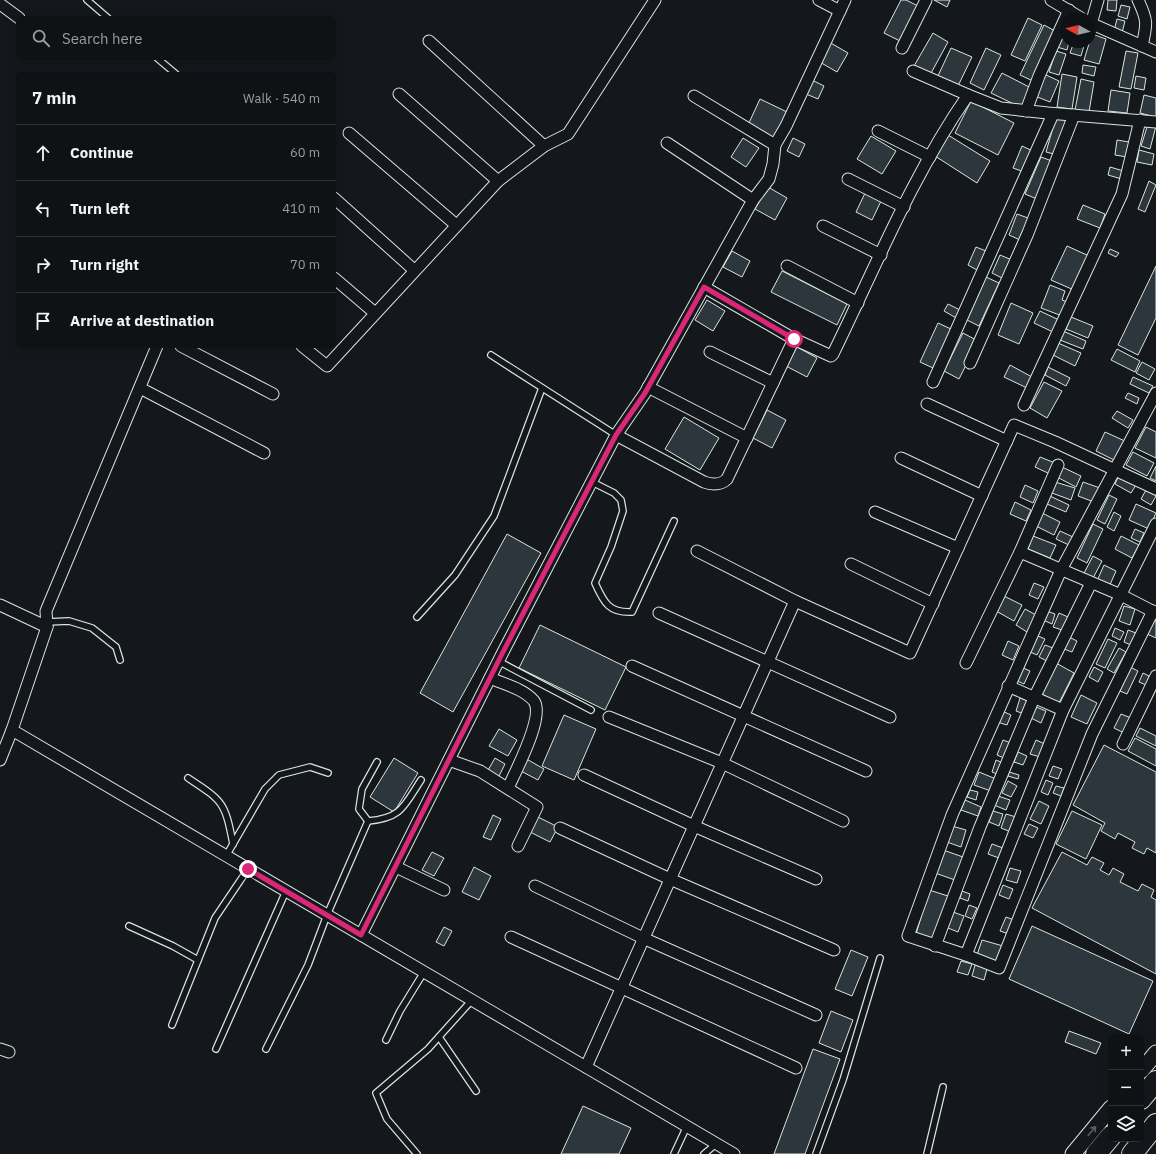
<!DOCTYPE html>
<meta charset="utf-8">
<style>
:root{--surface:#0f1215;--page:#181b1e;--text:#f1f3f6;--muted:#9b9ea0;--line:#2f3234}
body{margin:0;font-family:"IBM Plex Sans",sans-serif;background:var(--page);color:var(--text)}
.controls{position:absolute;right:12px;bottom:12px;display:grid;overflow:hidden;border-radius:6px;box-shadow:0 4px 16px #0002}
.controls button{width:36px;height:36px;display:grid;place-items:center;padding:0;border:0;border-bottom:1px solid var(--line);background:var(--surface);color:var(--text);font:20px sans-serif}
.compass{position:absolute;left:1060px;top:12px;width:36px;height:36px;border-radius:50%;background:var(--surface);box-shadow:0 4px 16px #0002;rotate:278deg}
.stop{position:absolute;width:12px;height:12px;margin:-9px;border:3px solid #db2777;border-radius:50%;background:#fff}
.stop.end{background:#db2777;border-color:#fff;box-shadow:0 1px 4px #0008}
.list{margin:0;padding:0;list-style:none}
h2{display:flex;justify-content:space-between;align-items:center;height:52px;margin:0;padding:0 16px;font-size:17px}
h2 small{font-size:13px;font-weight:400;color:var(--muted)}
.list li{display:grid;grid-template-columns:26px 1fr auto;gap:12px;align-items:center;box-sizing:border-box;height:56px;padding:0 16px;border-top:1px solid var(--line)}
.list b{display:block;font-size:15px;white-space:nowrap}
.list em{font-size:13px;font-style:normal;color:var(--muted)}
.icon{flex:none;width:22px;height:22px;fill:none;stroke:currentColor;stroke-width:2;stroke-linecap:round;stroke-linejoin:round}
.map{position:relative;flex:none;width:1156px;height:1154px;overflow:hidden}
.search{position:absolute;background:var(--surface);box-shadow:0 4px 16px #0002;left:16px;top:16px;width:320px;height:44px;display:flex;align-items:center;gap:10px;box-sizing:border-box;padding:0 14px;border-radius:6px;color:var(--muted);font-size:15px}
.panel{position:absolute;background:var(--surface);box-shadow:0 4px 16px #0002;left:16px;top:72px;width:320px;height:276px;border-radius:6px}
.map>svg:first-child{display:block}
.building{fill:#2c363c;stroke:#d8e6dc}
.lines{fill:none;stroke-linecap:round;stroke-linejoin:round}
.lane-casing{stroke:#d8e6dc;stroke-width:8}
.street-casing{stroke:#d8e6dc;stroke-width:13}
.secondary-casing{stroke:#d8e6dc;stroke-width:17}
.highway-casing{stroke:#d8e6dc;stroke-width:22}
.lane{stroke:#14181c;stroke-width:5.5}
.street{stroke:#14181c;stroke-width:11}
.secondary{stroke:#14181c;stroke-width:15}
.highway{stroke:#14181c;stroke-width:20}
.oneway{stroke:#59605f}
.route{stroke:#db2777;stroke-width:5}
</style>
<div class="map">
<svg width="1156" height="1154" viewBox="0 0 1156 1154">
<rect width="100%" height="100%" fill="#14181c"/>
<g class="building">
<polygon points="901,0 906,0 920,7 902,42 884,33"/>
<polygon points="934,0 950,0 947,7"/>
<polygon points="1108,0 1117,0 1116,11 1107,10"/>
<polygon points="1121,5 1130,7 1127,19 1118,16"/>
<polygon points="1028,18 1042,25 1025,61 1011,55"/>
<polygon points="1117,19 1125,21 1122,33 1114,31"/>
<polygon points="1066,21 1066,42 1069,42 1067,50 1057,47"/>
<polygon points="1044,25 1057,32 1033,81 1020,75"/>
<polygon points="933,33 948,42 930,75 914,66"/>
<polygon points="1092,34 1106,39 1099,64 1084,60"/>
<polygon points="829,42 848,53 837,72 818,61"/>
<polygon points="1074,42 1085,42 1081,56 1070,53"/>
<polygon points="951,48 972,57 957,88 937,78"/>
<polygon points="986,48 1001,55 984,90 970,83"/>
<polygon points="1056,51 1066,54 1059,75 1049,72"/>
<polygon points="1126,51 1138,53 1131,89 1119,87"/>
<polygon points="1083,65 1096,67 1094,76 1082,73"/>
<polygon points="1002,73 1031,88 1022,108 991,93"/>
<polygon points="1044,74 1059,81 1050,102 1035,96"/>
<polygon points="1062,74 1077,77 1072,109 1057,107"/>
<polygon points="1136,76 1146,78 1144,90 1134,88"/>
<polygon points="1081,79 1094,82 1089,112 1075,110"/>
<polygon points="812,80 824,86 818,99 806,94"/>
<polygon points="1111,90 1130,93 1127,113 1108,111"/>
<polygon points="1144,95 1156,98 1156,117 1140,113"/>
<polygon points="760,99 787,112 775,138 748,125"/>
<polygon points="971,101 1014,123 998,155 955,133"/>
<polygon points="1056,117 1068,121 1058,155 1046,152"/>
<polygon points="1148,124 1156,126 1150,149 1141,146"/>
<polygon points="948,135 990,161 977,183 935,156"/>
<polygon points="871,136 896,151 882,174 857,159"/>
<polygon points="743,138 759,148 746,167 731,157"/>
<polygon points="793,138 805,144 799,157 787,151"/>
<polygon points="1117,140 1129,142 1127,157 1115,155"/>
<polygon points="1022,146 1033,151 1024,172 1013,168"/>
<polygon points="1139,150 1154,154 1152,165 1137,162"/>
<polygon points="1041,157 1052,161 1037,199 1025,194"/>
<polygon points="1110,167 1127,172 1125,180 1108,175"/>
<polygon points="1149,181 1156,185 1145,212 1138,209"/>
<polygon points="768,187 787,198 775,220 755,209"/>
<polygon points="866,191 882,199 872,220 856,212"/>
<polygon points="1083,205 1105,214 1100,228 1077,219"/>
<polygon points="1017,214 1028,218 1020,240 1009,235"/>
<polygon points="1067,246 1089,256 1074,290 1051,280"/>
<polygon points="976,247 986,251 977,270 968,265"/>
<polygon points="1110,249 1119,253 1116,257 1108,253"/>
<polygon points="732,251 750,261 742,277 723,267"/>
<polygon points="1000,255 1012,260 1004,279 992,273"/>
<polygon points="1156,266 1156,318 1138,355 1118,345"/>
<polygon points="782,271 847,304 837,325 771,292"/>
<polygon points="986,277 999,283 979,326 967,320"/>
<polygon points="1050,285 1065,291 1062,300 1070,303 1065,317 1041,308"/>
<polygon points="707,300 725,311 713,331 695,320"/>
<polygon points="1011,303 1033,313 1019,344 998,335"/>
<polygon points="948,304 962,311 958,319 944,311"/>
<polygon points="1040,311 1059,320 1053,332 1034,323"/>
<polygon points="1071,317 1093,326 1088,338 1066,329"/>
<polygon points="938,323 951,329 933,368 920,362"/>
<polygon points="1063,331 1086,341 1083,349 1060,340"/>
<polygon points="963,333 978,341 959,379 944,371"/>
<polygon points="1058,343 1081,353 1075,366 1053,355"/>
<polygon points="797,347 817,358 807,377 786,366"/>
<polygon points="1117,349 1140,361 1135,372 1111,360"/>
<polygon points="1142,362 1155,369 1149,380 1136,373"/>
<polygon points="1010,365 1032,377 1027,388 1004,377"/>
<polygon points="1048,367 1070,378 1066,386 1045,375"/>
<polygon points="1133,377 1153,386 1149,393 1130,384"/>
<polygon points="1044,382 1062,391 1047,418 1030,408"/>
<polygon points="1128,393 1139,398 1137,404 1125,398"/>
<polygon points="767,410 786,420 772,448 753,438"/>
<polygon points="1117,411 1133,420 1128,428 1112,418"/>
<polygon points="684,417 719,438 700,470 665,449"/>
<polygon points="1146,427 1156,432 1156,458 1135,448"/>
<polygon points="1105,432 1127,442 1118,462 1096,451"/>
<polygon points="1133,452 1154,463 1147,476 1126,465"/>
<polygon points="1040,457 1055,463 1050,474 1035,467"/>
<polygon points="1156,466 1156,481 1150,478"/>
<polygon points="1062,467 1081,476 1076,487 1057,477"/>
<polygon points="1119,475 1136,485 1131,493 1115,484"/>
<polygon points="1055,482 1075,488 1071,500 1052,493"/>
<polygon points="1083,482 1100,488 1094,502 1078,496"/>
<polygon points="1025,485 1038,491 1033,503 1020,497"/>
<polygon points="1146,490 1156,496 1151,505 1141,499"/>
<polygon points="1109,495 1117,499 1105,524 1097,520"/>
<polygon points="1050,496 1069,505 1066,512 1047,504"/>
<polygon points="1015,502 1031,510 1026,521 1010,514"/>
<polygon points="1136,504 1156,513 1149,529 1129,520"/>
<polygon points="1114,512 1121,516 1114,531 1107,527"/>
<polygon points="1042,513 1060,522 1054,535 1036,526"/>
<polygon points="1093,524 1103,529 1087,563 1077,558"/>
<polygon points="1135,529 1144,533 1140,542 1131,538"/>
<polygon points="1060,531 1073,537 1069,545 1056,539"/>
<polygon points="507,534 541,553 453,712 420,693"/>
<polygon points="1033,536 1056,545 1050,558 1028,549"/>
<polygon points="1121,536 1139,545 1132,558 1115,549"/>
<polygon points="1093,556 1102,561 1092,580 1083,575"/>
<polygon points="1104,565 1116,571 1109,587 1097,581"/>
<polygon points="1034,583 1044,587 1038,599 1029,595"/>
<polygon points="1004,596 1022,605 1014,621 996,611"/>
<polygon points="1124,606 1135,609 1130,625 1119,621"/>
<polygon points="1025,609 1036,615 1027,632 1016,625"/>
<polygon points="1047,611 1055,614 1052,624 1043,620"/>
<polygon points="1059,613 1068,617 1062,630 1053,627"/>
<polygon points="1154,620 1156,621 1156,638 1147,634"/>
<polygon points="540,625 626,667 605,710 519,668"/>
<polygon points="1115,628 1124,632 1120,640 1112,636"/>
<polygon points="1128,630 1136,633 1131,645 1124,642"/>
<polygon points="1036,635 1045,639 1037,655 1028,651"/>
<polygon points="1069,637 1077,641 1072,652 1064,649"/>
<polygon points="1108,639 1117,643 1105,668 1096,664"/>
<polygon points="1008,641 1019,646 1013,660 1002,655"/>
<polygon points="1045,645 1053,648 1047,661 1039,657"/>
<polygon points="1119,648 1126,652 1114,673 1107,669"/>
<polygon points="1056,663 1074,673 1059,703 1040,693"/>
<polygon points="1021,667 1030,671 1024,684 1015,680"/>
<polygon points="1094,667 1103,672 1098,682 1089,677"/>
<polygon points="1130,667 1138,671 1127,694 1120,691"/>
<polygon points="1143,673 1149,676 1146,685 1139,682"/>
<polygon points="1081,695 1097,703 1087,724 1071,717"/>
<polygon points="1020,698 1028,701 1024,714 1016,711"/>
<polygon points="1036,707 1046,711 1041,723 1031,718"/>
<polygon points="1002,711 1011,715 1007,725 997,722"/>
<polygon points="1121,714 1131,718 1124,733 1114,728"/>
<polygon points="564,715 596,729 574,780 542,766"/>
<polygon points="1140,728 1156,736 1156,746 1136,736"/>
<polygon points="499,729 517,740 508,756 489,746"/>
<polygon points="1135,738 1156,749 1156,766 1128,751"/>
<polygon points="1003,740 1011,743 1004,758 997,755"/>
<polygon points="1036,740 1045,744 1040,757 1030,754"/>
<polygon points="1104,745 1156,772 1156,853 1147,848 1144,854 1132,848 1135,842 1118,833 1115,839 1101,831 1105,823 1073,805"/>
<polygon points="1018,752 1027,756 1023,765 1014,762"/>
<polygon points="523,757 544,769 538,780 517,769"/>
<polygon points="394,758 418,773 394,812 370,797"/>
<polygon points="495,758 505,764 498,778 487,772"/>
<polygon points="996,760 1003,763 999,775 992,772"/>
<polygon points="1053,766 1062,769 1058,779 1049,776"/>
<polygon points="979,772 996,779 991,791 974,785"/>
<polygon points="1009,772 1019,775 1018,779 1008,776"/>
<polygon points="1046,780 1053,783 1048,795 1041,792"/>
<polygon points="1008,781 1017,786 1011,797 1002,793"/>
<polygon points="1056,786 1064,788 1061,796 1053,793"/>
<polygon points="970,790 978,792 976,800 967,797"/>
<polygon points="998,796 1010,800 1006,810 994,805"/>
<polygon points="965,800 981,807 978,816 961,810"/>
<polygon points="1039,801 1049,806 1041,824 1030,819"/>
<polygon points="993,811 1003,814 999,826 989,822"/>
<polygon points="1072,811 1102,825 1086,859 1056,844"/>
<polygon points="1006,814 1016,817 1011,832 1001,828"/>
<polygon points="493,815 501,819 491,840 483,837"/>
<polygon points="538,817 558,827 550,842 530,832"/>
<polygon points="1029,824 1038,828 1033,838 1024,834"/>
<polygon points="952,826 966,830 961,847 947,842"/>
<polygon points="992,844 1003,848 999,858 988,854"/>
<polygon points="943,850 963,857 955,880 935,873"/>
<polygon points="432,852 444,858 434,876 422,870"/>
<polygon points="1062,852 1087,865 1092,857 1104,863 1100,870 1109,875 1113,868 1124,874 1120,882 1138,891 1142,884 1154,890 1151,897 1156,900 1156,974 1032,908"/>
<polygon points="474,867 491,876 479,900 462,892"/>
<polygon points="1010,868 1021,871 1017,883 1006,880"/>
<polygon points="1003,885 1013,889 1009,899 999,895"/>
<polygon points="929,890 948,896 935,940 916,934"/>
<polygon points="962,891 970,894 968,901 960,898"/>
<polygon points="969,905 977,908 972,919 965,916"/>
<polygon points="953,912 964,916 958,932 948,928"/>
<polygon points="1006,917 1014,920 1009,934 1000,931"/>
<polygon points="1032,926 1153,981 1129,1034 1009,979"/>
<polygon points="444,927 452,931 444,946 436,942"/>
<polygon points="982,940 1003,946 999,962 977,955"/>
<polygon points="851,950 868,957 852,996 835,989"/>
<polygon points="961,961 972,964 968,975 957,972"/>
<polygon points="975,965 987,969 984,980 972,976"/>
<polygon points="831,1011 853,1020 841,1052 819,1043"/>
<polygon points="1069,1031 1101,1043 1096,1054 1065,1042"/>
<polygon points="813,1049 840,1059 805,1154 774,1154"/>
<polygon points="583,1106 631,1128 619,1154 561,1154"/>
</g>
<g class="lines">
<g class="lane-casing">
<g id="lane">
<polyline points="87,0 108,18"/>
<polyline points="157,58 176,74"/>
<polyline points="491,355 616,435"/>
<path d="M 592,482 L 614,493 L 621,500 L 623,511 L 611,547 L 595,583 C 604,603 609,613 632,612 L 674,521"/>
<polyline points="417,617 455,575 494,516 542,388"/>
<polyline points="47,622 69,621 92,628 116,647 120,660"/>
<polyline points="498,661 591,710"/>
<path d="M 377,762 L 362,789 L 359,809 L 368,821 C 402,818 404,806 421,780"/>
<path d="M 188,778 C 223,801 225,802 233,844"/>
<polyline points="226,856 265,789 279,775 310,767 328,773"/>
<polyline points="129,926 173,946 198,960"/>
<polyline points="172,1025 215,918 248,869"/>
<polyline points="439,1037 476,1091"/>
<polyline points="386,1040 400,1011 424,972"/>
<polyline points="216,1049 286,891"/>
<polyline points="266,1049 308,965 327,915 368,821"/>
<polyline points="417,1154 387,1119 376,1093 428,1049 472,1000"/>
<polyline points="674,1154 687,1126"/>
<polyline points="704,1154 716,1144"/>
<polyline points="816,1154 843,1080 880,958"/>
<polyline points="927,1154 943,1087"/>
</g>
</g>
<g class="street-casing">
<g id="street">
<polyline points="819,0 840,11"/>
<polyline points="1051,0 1081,18"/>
<path d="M 1138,0 C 1148,21 1147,24 1142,46"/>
<polyline points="0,4 19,18"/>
<polyline points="1090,23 1156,52"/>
<polyline points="1091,24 1098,0"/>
<polyline points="429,41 544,146"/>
<polyline points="902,48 926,0"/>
<polyline points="913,71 968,95"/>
<polyline points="399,94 498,181"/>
<polyline points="694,96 775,145"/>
<polyline points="1026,111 1039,76 1069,10"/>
<polyline points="878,131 930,157"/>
<polyline points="349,133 455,224"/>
<polyline points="667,143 753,200"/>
<polyline points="848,179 904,207"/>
<polyline points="334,198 414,270"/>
<polyline points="823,226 881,255"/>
<polyline points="787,266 858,303"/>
<polyline points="334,278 375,313"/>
<polyline points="704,287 794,339"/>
<polyline points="157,346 46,611 47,627 12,730 734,1154"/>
<polyline points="181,346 273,394"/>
<polyline points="302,346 327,366 498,181 544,146 568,134 655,0"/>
<polyline points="710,352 773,383"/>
<polyline points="970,363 1028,233 1074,115"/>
<polyline points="933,382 1053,114"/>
<polyline points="648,387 747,438"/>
<polyline points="140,388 264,453"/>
<polyline points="927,404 1007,441"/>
<polyline points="1024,405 1122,194 1140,120"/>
<polyline points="616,435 645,393 753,200 769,179 773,164 775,145 786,126 845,0"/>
<polyline points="901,458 982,496"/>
<polyline points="875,512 958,548"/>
<polyline points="697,551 795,601 910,653 1014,425 1055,442 1156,489"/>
<polyline points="1020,552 1121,595 1156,613"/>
<polyline points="851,564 933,604"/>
<polyline points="0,605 47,627"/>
<polyline points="1153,611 1092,734 999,968 966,955 908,936 952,815 1061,570 1156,393"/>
<polyline points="659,613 890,717"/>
<polyline points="966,663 1020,552 1058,465"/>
<polyline points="632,666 866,771"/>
<path d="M 490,678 C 504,684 524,689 534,701 C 545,717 515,772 508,788"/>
<polyline points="1008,686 1063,710"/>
<polyline points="609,717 722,763 843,821"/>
<polyline points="1123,744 1156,676"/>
<polyline points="0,760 12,730"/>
<polyline points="449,760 480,771 537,807 518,846"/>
<polyline points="584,775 694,826 816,879"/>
<polyline points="560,828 670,879 834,950"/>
<polyline points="396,867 444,890"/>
<polyline points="535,886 643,938 816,1015"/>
<path d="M 361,935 L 503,652 L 616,435 L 704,482 C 712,485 721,485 727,479 L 794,339 L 831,356 L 833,354 C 875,268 913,174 968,95 L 1001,108 L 1048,113 L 1156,122"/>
<polyline points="511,937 796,1068"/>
<polyline points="935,946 980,827 1034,698 1091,583"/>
<polyline points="966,955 1063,710 1156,524"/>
<polyline points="0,1049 9,1052"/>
<polyline points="586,1067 795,601"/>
</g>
</g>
<g class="secondary-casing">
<g id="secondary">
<polyline points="1141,1071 1156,1053"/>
<polyline points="1073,1154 1111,1108"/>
</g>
</g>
<g class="highway-casing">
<g id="highway">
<polyline points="1141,1099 1156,1081"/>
<polyline points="1096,1154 1111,1136"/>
<polyline points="1132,1154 1156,1124"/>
</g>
</g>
<use href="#lane" class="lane"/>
<use href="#street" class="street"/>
<use href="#secondary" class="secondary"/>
<use href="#highway" class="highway"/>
</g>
<defs><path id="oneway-shaft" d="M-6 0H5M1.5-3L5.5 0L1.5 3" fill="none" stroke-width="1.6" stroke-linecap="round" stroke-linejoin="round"/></defs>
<use class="oneway" href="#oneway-shaft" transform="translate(1092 1131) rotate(-50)"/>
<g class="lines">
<polyline class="route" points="248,869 361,935 503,652 616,435 645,393 704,287 794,339"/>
</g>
</svg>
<div class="controls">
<button>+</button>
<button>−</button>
<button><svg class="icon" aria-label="layers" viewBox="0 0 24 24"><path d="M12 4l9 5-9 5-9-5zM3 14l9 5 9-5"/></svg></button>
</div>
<svg class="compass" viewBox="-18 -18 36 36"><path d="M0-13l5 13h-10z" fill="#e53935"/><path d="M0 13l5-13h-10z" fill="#9b9ea0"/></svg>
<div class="stop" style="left:794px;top:339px"></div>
<div class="stop end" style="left:248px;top:869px"></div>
<div class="search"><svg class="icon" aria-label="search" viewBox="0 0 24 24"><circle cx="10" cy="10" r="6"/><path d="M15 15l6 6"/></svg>Search here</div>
<section class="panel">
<h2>7 min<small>Walk · 540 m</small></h2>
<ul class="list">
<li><svg class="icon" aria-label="ahead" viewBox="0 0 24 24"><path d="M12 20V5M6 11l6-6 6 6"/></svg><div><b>Continue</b></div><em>60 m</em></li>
<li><svg class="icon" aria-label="left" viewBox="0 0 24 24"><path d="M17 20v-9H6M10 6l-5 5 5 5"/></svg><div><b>Turn left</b></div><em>410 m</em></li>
<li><svg class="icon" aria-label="right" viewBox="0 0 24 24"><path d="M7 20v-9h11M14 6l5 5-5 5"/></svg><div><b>Turn right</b></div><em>70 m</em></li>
<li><svg class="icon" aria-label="arrive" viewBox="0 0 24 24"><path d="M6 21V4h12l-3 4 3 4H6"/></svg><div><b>Arrive at destination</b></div></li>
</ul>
</section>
</div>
